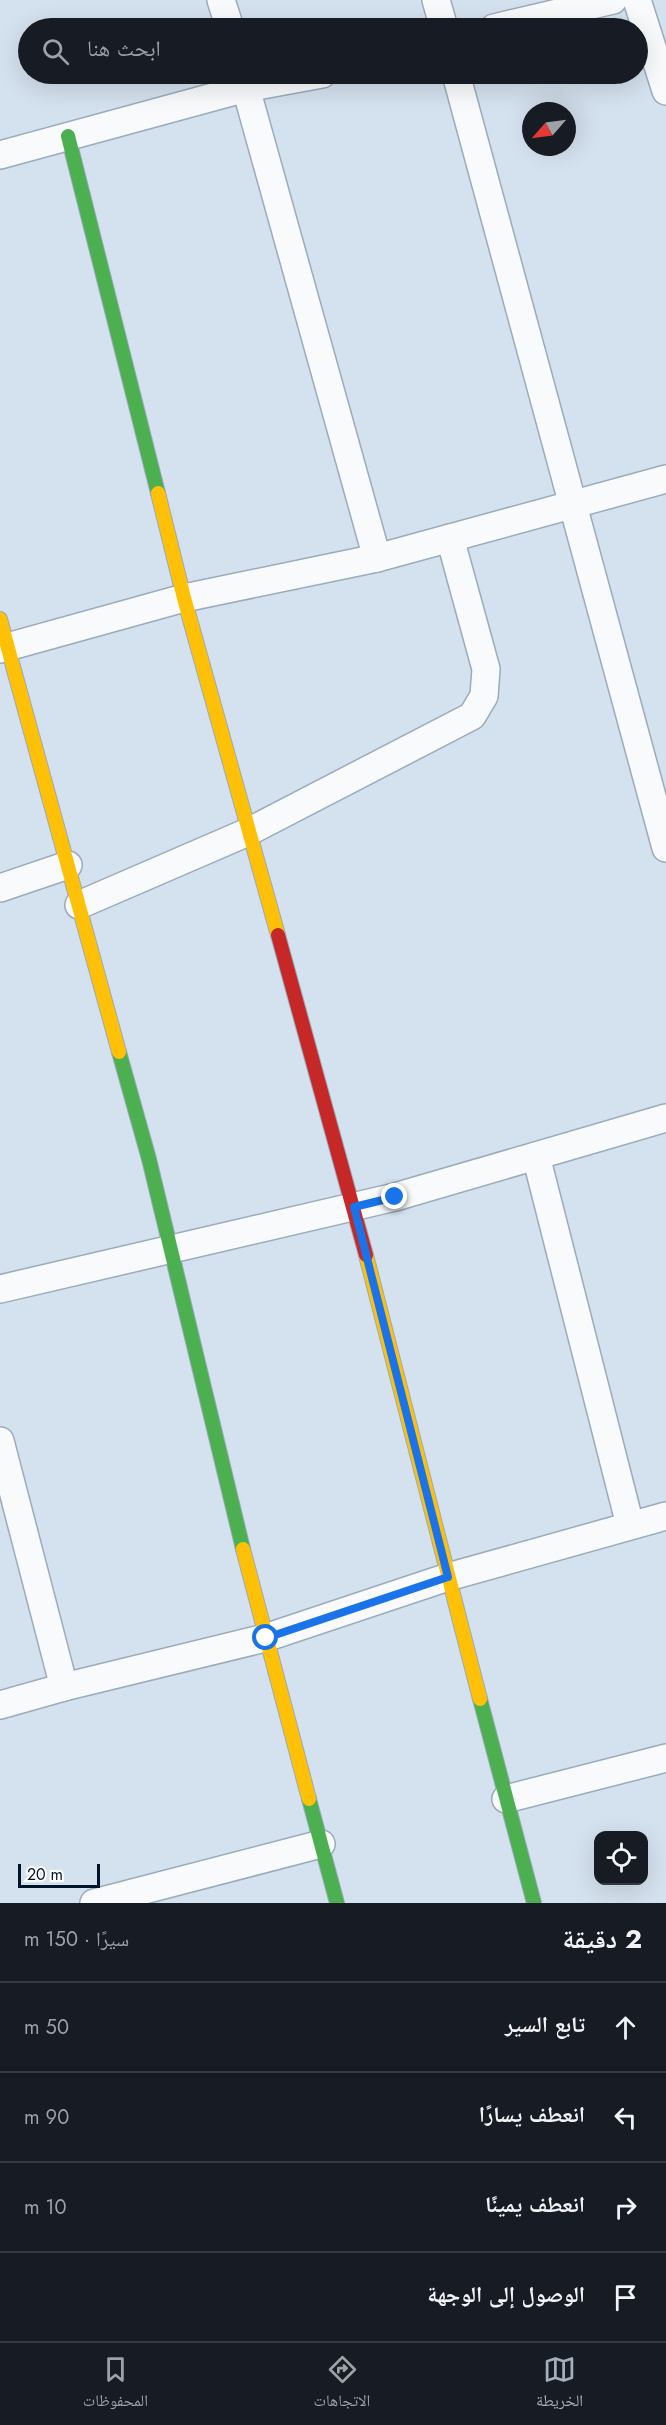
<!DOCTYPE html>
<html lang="ar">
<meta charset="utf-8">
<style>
:root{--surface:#171b24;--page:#20242c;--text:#f1f3f6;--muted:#9ea1a6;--line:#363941;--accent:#a6afb9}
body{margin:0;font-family:Jost,"Noto Naskh Arabic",sans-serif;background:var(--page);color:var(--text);direction:rtl}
.controls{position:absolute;right:18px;bottom:18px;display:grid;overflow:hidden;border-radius:12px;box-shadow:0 6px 24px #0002}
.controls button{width:54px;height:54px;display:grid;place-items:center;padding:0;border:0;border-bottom:2px solid var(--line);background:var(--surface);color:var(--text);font:30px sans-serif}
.compass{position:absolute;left:522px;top:102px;width:54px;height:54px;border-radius:50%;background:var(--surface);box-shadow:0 6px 24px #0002;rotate:242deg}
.scale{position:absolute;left:18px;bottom:15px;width:82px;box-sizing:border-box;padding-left:6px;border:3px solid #01152a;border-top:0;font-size:16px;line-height:21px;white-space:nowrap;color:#01152a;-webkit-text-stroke:4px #fff;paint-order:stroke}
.stop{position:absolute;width:18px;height:18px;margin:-14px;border:4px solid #1a73e8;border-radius:50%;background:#fff}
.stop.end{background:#1a73e8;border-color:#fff;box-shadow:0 2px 6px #0008}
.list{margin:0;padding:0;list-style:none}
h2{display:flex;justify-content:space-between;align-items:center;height:78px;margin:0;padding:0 24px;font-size:26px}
h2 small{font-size:20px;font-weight:400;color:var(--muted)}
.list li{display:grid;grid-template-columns:39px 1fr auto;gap:18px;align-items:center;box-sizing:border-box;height:90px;padding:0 24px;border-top:2px solid var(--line)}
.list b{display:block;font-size:22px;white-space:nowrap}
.list em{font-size:20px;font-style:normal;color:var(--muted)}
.icon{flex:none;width:33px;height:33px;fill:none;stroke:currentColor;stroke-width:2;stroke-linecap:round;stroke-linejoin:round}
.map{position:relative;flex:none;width:666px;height:1903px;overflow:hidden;direction:ltr}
.search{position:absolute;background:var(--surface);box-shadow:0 6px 24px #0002;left:18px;right:18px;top:18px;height:66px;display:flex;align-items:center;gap:15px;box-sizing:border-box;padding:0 21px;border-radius:33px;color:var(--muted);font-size:22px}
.sheet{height:438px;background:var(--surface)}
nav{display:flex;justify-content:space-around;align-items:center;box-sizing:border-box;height:84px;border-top:2px solid var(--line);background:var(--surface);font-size:16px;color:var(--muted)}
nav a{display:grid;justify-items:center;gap:3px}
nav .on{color:var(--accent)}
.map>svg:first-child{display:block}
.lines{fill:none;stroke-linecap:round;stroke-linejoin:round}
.street-casing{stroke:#9aabbc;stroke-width:30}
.fast-casing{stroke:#9aabbc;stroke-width:16}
.slow-casing{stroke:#9aabbc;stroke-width:16}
.jam-casing{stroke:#9aabbc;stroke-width:16}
.street{stroke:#f9fafc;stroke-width:27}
.fast{stroke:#4caf50;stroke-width:14}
.slow{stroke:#ffc107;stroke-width:14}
.jam{stroke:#c62828;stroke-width:14}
.route{stroke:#1a73e8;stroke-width:8}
</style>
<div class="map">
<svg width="666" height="1903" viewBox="0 0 666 1903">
<rect width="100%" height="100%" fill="#d4e1ee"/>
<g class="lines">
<g class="street-casing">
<g id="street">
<polyline points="221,0 230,28"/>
<polyline points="436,0 444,28"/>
<polyline points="637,0 666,91"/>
<polyline points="494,28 613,0"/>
<polyline points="242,74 377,558"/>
<polyline points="456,74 666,848"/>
<polyline points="0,155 246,88 322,74"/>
<polyline points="0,649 184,598 377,558 666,479"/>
<polyline points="0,888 68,865"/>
<polyline points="79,905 248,832 472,716 484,696 486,669 450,538"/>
<polyline points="536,1156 630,1525"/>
<polyline points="0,1289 395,1197 666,1118"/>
<polyline points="0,1441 64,1687"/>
<polyline points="0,1705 64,1687 265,1638 448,1577 666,1516"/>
<polyline points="506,1799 666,1758"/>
<polyline points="94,1903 321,1844"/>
</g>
</g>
<g class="fast-casing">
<g id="fast">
<polyline points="68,136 158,493"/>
<polyline points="119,1052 149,1159 243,1549"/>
<polyline points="480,1699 534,1903"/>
<polyline points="309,1799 337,1903"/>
</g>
</g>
<g class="slow-casing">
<g id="slow">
<polyline points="158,493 184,598 278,935"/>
<polyline points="0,619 119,1052"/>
<polyline points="366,1255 480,1699"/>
<polyline points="243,1549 309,1799"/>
</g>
</g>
<g class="jam-casing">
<polyline id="jam" points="278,935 366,1255"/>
</g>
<use href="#street" class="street"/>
<use href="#fast" class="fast"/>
<use href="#slow" class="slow"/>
<use href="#jam" class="jam"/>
</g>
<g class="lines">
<polyline class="route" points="266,1638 448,1577 354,1207 395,1197"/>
</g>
</svg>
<div class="controls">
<button><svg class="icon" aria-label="locate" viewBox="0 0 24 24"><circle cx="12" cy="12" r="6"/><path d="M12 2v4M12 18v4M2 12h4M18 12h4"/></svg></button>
</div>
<svg class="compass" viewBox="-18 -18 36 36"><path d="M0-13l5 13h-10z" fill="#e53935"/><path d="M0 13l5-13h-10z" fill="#9ea1a6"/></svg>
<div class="scale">20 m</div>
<div class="stop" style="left:266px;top:1638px"></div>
<div class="stop end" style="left:395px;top:1197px"></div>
<div class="search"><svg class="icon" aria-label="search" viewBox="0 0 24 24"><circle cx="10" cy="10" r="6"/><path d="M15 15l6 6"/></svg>ابحث هنا</div>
</div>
<section class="sheet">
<h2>2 دقيقة<small>سيرًا · 150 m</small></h2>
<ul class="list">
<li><svg class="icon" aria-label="ahead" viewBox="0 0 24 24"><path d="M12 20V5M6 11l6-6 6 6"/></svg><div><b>تابع السير</b></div><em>50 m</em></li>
<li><svg class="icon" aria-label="left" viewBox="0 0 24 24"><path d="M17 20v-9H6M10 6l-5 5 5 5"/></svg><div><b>انعطف يسارًا</b></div><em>90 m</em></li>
<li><svg class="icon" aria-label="right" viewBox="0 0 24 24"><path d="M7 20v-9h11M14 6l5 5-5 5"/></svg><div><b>انعطف يمينًا</b></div><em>10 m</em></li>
<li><svg class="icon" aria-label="arrive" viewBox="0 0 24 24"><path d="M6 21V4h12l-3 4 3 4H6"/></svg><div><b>الوصول إلى الوجهة</b></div></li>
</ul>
</section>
<nav>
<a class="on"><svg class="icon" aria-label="map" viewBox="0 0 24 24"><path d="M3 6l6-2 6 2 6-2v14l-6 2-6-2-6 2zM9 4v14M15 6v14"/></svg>الخريطة</a>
<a><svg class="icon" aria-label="directions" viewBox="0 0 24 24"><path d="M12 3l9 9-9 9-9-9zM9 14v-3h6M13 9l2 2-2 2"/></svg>الاتجاهات</a>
<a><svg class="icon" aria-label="saved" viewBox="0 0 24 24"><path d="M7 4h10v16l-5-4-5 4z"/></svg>المحفوظات</a>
</nav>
